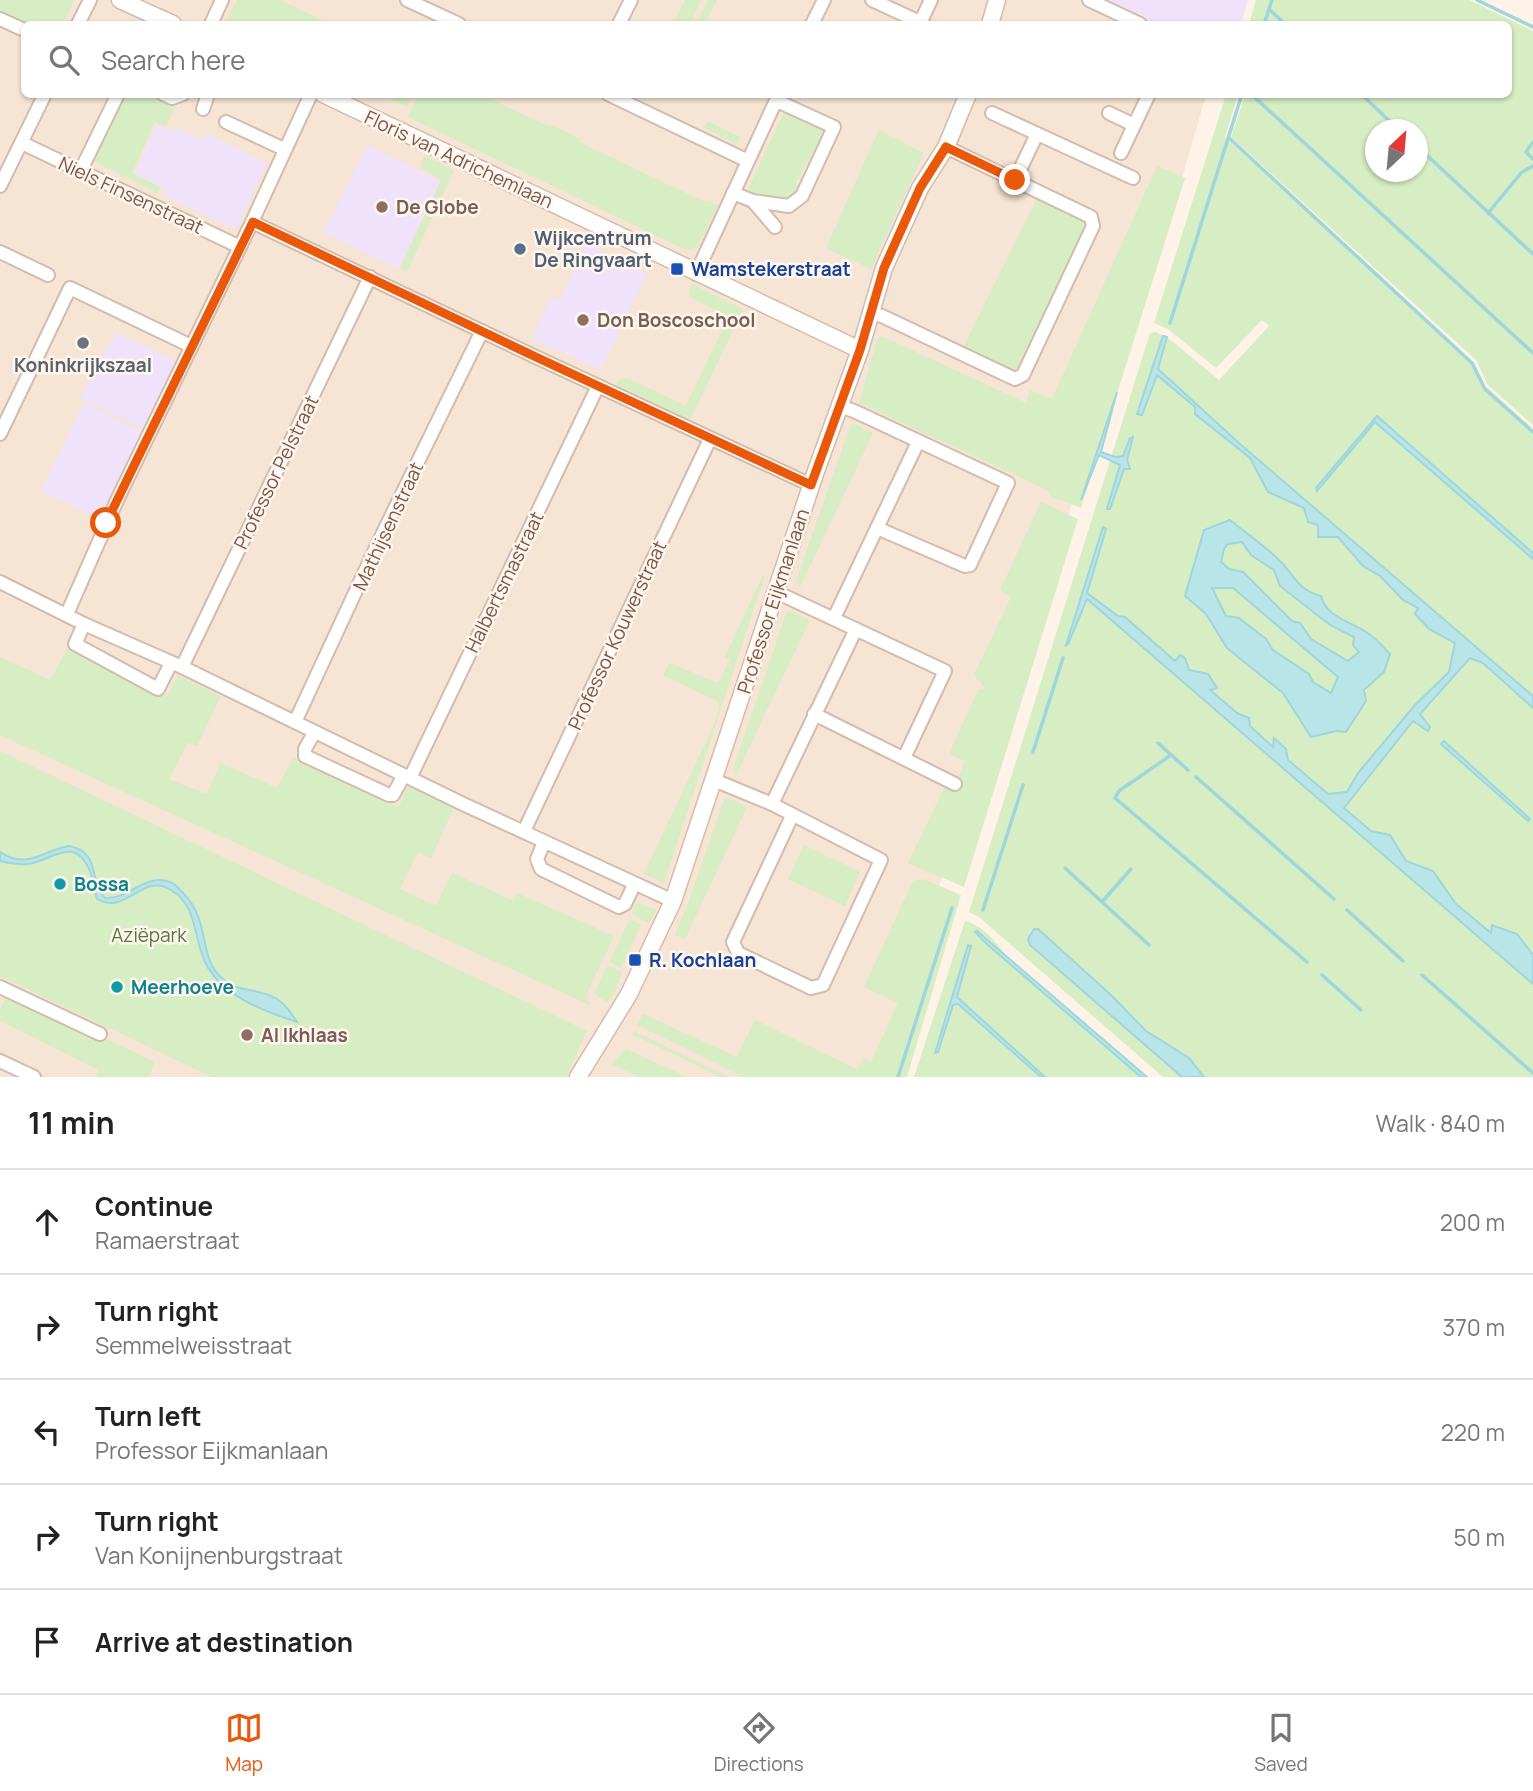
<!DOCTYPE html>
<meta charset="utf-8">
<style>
:root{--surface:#fff;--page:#f6f6f6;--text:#222;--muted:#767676;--line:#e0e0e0;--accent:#ea580c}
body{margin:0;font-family:Manrope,sans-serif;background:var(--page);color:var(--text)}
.compass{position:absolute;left:1365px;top:119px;width:63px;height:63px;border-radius:50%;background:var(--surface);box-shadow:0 2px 5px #0004;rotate:26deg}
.stop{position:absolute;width:21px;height:21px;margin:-16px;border:5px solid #ea580c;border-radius:50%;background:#fff}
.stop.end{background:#ea580c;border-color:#fff;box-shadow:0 2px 7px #0008}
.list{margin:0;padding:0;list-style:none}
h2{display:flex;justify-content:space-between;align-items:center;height:91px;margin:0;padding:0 28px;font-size:30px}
h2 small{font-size:23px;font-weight:400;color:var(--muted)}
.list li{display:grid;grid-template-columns:46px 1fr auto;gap:21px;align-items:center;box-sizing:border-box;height:105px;padding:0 28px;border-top:2px solid var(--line)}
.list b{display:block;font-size:26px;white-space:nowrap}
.list p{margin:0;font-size:23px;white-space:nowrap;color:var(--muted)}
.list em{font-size:23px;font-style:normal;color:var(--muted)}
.icon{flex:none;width:38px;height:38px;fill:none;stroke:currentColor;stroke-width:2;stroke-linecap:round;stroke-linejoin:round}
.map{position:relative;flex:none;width:1533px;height:1077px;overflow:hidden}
.search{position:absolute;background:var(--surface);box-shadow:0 2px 5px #0004;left:21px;right:21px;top:21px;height:77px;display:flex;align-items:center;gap:18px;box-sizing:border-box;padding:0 24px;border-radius:10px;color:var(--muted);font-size:26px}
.sheet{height:616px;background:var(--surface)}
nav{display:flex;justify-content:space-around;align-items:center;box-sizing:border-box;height:98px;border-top:2px solid var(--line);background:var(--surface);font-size:19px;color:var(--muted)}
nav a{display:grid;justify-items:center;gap:4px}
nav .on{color:var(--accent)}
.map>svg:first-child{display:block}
.residential{fill:#f6e4d4}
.education{fill:#f0e2fa}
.green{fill:#d7edc3;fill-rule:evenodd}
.water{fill:#b9e5e9;stroke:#9ed6dc;stroke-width:2;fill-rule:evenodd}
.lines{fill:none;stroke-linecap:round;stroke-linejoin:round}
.stream{stroke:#9ed6dc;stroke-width:3.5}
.street-casing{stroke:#d3bcad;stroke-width:16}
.secondary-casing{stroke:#d6bbaa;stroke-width:19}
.street{stroke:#fff;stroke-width:12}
.secondary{stroke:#fff;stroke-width:16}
.route{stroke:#ea580c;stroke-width:9}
.education-dot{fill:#8d6e63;stroke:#fff7ee;stroke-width:2.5}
.service-dot{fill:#5c6f8a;stroke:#fff7ee;stroke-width:2.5}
.transit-dot{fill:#1a4fb4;stroke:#fff7ee;stroke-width:2.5}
.worship-dot{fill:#6b7280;stroke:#fff7ee;stroke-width:2.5}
.culture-dot{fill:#0f9aa8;stroke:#fff7ee;stroke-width:2.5}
.labels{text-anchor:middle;stroke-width:5;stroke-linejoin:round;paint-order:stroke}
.street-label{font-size:19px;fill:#795748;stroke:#fff7ee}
.education-label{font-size:19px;font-weight:bold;fill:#785e54;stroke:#fff7ee;text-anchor:start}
.service-label{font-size:19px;font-weight:bold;fill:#4e5e75;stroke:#fff7ee;text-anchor:start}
.transit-label{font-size:19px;font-weight:bold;fill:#164399;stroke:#fff7ee;text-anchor:start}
.worship-label{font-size:19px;font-weight:bold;fill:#5b616d;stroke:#fff7ee}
.culture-label{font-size:19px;font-weight:bold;fill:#0d838f;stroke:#fff7ee;text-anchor:start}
.park-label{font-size:19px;fill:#527a3c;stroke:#fff7ee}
</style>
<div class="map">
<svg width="1533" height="1077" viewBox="0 0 1533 1077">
<rect width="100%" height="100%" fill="#fef3e6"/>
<polygon class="residential" points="0,0 1199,0 1188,24 24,24 24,94 1206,95 1169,224 873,1077 0,1077"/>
<g class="education">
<polygon points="1105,0 1248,0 1241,24 1158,24"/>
<polygon points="157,124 172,132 175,127 203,140 206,134 267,163 236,230 164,196 167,190 134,174"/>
<polygon points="367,145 441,181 398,269 324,233"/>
<polygon points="586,243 647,274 601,370 532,339 551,297 560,300"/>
<polygon points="115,333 175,361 142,429 80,398"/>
<polygon points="84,403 142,432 102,520 41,491"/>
</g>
<g class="green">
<polygon points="0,0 74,0 63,24 29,24 0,11"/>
<polygon points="237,0 280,0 330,24 225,24"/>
<polygon points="685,0 701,0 690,24 673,24"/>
<polygon points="708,0 717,0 705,24 696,24"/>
<path d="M 1256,0 L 1469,0 L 1533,31 L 1533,425 L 1487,384 L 1477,361 L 1231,137 L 1245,95 L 1508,94 L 1508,24 L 1249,24 ZM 1376,130 L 1418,130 L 1418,172 L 1376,172 Z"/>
<polygon points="123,95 154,95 177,105 166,126 155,122 132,173 160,187 157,193 93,161"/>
<polygon points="382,95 412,95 407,107"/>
<polygon points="418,95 482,95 550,127 552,125 580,139 579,142 707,203 709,201 718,205 698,247 686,250 408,117"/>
<path d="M 1226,95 L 1238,95 L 1225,137 L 1470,361 L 1480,381 L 1533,429 L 1533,1077 L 1204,1077 L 1189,1058 L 1146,1031 L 1112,996 L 1030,945 L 1182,1077 L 1163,1077 L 979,917 L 969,912 L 1150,333 L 1156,332 L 1163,336 L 1152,371 L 1199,412 L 1200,407 L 1158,369 L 1167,337 L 1219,380 L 1269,326 L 1262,320 L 1216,368 L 1168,329 L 1154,323 ZM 1230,521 L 1241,542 L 1228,543 L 1224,548 L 1221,562 L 1229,569 L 1243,572 L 1293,621 L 1300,623 L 1311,639 L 1348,661 L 1373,681 L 1336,731 L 1311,737 L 1284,693 L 1227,648 L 1206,614 L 1185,596 L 1203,531 ZM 1445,741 L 1530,819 L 1530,820 L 1528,821 L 1442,744 Z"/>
<polygon points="785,110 822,128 824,132 796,183 803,191 786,201 760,195 748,189"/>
<polygon points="707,121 740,137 737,144 704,128"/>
<polygon points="879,130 924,153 871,269 826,248"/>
<polygon points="424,155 454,170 407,272 400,268 441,180 421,168"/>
<polygon points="1157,166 1185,178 1081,508 1052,497 1047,490 1039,486 859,403 878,337 884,337 1026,403 1030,390 1052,399"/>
<polygon points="1038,196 1083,217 1087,228 1022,365 1012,371 963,348"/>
<polygon points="692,284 743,309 690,420 616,385 621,378 629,379 686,406 729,316 691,298 689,290"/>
<polygon points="853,423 873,433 800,587 796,582 850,426"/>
<polygon points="1041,502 1078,519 964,887 908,863 948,780 956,784 965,761 949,754 978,690 986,689 974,675 1011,597 1000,590"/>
<polygon points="763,575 765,575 664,883 644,874 717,718 719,702 663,675 670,663 718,683 730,660 725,657"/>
<polygon points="1211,588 1233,588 1338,677 1331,694 1313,682 1309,674 1273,650 1266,639 1239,618 1226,616"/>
<polygon points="790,611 810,620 736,775 733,769 786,614"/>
<polygon points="68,648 167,696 178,676 221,696 197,746 188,742 169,779 206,794 221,763 277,788 293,758 398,808 409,785 454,807 431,858 418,852 400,889 436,906 452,873 514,901 517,893 614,936 586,995 590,1005 0,735 0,657 50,680"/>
<polygon points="0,751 587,1031 566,1077 212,1077 0,976"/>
<polygon points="727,797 747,807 685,939 675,935 687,906 724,800"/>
<polygon points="804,845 860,872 845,906 788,879"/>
<polygon points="923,879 961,895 907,1077 744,1077 637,1025 643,1014 737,1057 755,1020 856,1069 864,1059 871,1062 898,1003 864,987 913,881"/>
<polygon points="637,902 656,910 649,923 632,914"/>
<polygon points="630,919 641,925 621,968 609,962"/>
<path d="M 965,921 C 986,926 998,946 1012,962 L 977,931 L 975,932 L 1142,1077 L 914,1077 Z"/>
<polygon points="608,965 622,972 614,995 607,1002 597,996 595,992"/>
<polygon points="9,994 155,1062 148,1077 96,1077 99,1070 0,1021 0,1009"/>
<polygon points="634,1031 729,1077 720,1077 632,1034"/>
<polygon points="626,1049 687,1077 640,1077 611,1064"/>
</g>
<g class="water">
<polygon points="1163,336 1167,337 1158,369 1240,444 1533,696 1533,708 1483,663 1470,658 1420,714 1430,727 1428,731 1413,721 1344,808 1371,831 1390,835 1406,861 1433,871 1456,904 1491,933 1492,925 1517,934 1533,955 1533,984 1087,599 1068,644 1066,645 1103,527 1106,529 1087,593 1118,616 1125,617 1175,661 1180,655 1185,658 1189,670 1208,674 1217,688 1210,690 1237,713 1249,718 1250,726 1273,747 1274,738 1286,749 1288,760 1328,794 1347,792 1358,773 1415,705 1449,672 1455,643 1429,629 1415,614 1418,608 1403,600 1380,576 1363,566 1338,537 1318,537 1318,525 1308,522 1304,508 1268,492 1250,458 1195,414 1195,407 1157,375 1142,415 1137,414"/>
<polygon points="1117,392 1101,452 1115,457 1123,456 1130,438 1133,437 1127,460 1130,469 1124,469 1110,509 1107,509 1120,465 1099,455 1081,500"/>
<polygon points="1377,416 1533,553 1533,559 1375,422 1317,491 1316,488"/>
<path d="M 1230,520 C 1247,534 1268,548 1283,564 C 1296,579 1300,591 1321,596 C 1326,618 1353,622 1369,634 C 1377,639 1383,647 1390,654 L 1384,672 L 1364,690 L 1366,701 L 1346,732 L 1336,731 L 1311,737 L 1283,693 L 1227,648 L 1206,614 L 1185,596 L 1204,530 ZM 1242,542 L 1251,555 L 1274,570 L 1280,586 L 1330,625 L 1354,637 L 1353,645 L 1359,652 L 1348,661 L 1311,639 L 1300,623 L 1292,621 L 1243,572 L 1229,569 L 1221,562 L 1224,549 L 1228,544 ZM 1212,588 L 1233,588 L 1338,677 L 1331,693 L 1313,682 L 1309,674 L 1273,650 L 1266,639 L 1239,618 L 1226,616 Z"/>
<polygon points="1444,741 1530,819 1528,821 1441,744"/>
<path d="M 69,846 C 102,852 88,882 105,898 C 129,900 147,871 172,883 C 176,885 180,890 184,894 C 209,920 200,954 217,973 C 233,993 251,987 271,996 C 282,1000 291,1012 297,1022 C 264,1011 221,996 205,962 C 193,937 198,906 171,890 C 141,872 127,916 97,899 C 94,890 93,880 90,871 C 74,834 52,861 28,864 C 19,865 9,863 0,861 L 0,852 C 28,870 41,851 69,846 Z"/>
<polygon points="1034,929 1038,929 1112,996 1146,1031 1189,1058 1204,1077 1182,1077 1030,945 1028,939"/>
<polygon points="977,931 1147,1077 1141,1077 988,945 975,932"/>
<polygon points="968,945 971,946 957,997 1045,1077 1041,1077 958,1004 953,1005 938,1052 935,1053"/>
</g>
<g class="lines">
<g class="stream">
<polyline points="1477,0 1533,27"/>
<polyline points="1269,9 1285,24"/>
<polyline points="1264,24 1272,0"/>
<polyline points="1251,94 1533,353"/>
<polyline points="1361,94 1399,130"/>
<polyline points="1229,138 1472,363 1485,389 1533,432"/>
<polyline points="1533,142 1526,152 1533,159"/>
<polyline points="1418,147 1533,254"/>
<polyline points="1488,213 1522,172 1533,166"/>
<polyline points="1170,323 1242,94"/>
<polyline points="1158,743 1188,770"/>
<polyline points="1033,752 1063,658"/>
<polyline points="1171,755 1119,791 1115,798 1307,962"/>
<polyline points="1196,777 1334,899"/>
<polyline points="1065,868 1149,945"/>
<polyline points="1102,902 1131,869"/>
<polyline points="983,910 1023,785"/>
<polyline points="1347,910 1403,961"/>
<polyline points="1322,975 1361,1010"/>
<polyline points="1422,975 1533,1073"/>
<polyline points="898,1077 952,908"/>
</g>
<g class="street-casing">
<g id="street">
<polyline points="407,0 459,24"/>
<polyline points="872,0 924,24"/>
<polyline points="1089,0 1140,24"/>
<polyline points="0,19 24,30"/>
<polyline points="920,23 931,0"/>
<polyline points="78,24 90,0"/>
<polyline points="211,24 222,0"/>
<polyline points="619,24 631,0"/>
<polyline points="812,24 824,0"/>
<polyline points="163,94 172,98 183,94"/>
<polyline points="608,94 748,161"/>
<polyline points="203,109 208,94"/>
<polyline points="992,113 1133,178"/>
<polyline points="1109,113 1134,125"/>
<polyline points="226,122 284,149"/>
<polyline points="22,143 240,247"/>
<polyline points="1121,153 1149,94"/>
<polyline points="80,172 118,94"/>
<polyline points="1015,180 1037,134"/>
<polyline points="0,186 45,94"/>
<polyline points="733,193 753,201 789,206 802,196 834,127 777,101"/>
<polyline points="753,201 775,227"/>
<polyline points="252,222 538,358 811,485"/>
<polyline points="0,252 48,275"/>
<polyline points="696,274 779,94"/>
<polyline points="872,314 882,316 1015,379 1023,375 1093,226 1091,217 946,147"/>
<polyline points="839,406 854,411 1008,483 970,565 965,566 877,528"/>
<polyline points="0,434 70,288 191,346"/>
<polyline points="0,582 84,624 182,667 461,803 673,901"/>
<polyline points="776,592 945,671 904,758"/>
<polyline points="67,614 118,498 252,222 311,94"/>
<polyline points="834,618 918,442"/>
<polyline points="84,624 75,644 158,689 171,663"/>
<polyline points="182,667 370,277"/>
<polyline points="814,714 955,784"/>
<polyline points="295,722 379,541 482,331"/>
<polyline points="314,733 305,749 305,756 389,795 393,795 404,775"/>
<polyline points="410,778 598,386"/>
<polyline points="714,780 772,804 881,860 823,985 811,988 738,953 733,942 792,816"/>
<polyline points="772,804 856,629"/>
<polyline points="524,831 710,439"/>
<polyline points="544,842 537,859 541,869 619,907 625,904 634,885"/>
<polyline points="0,987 100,1034"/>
<polyline points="0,1061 34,1077"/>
</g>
</g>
<g class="secondary-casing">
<g id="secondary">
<polyline points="120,0 173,24"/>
<polyline points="990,24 997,0"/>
<polyline points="323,94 860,350"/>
<polyline points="578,1077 629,994 673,901 816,471 860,350 884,268 920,188 946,147 968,94"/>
</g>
</g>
<use href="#street" class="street"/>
<use href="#secondary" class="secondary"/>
</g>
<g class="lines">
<polyline class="route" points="106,523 253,222 538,358 811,485 860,350 884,268 920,188 946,147 1015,180"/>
</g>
<g class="education-dot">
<circle cx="382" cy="207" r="7"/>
<circle cx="583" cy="320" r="7"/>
<circle cx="247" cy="1035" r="7"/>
</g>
<circle class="service-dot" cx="520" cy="249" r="7"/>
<g class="transit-dot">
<rect x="670" y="262" width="14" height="14" rx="3.5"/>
<rect x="628" y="953" width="14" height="14" rx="3.5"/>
</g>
<circle class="worship-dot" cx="83" cy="343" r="7"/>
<g class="culture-dot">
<circle cx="60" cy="884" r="7"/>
<circle cx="117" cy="987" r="7"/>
</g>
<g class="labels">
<g class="street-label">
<text transform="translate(459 159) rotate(25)" y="7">Floris van Adrichemlaan</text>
<text transform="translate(131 195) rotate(25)" y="7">Niels Finsenstraat</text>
<text transform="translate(276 472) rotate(-64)" y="7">Professor Pelstraat</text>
<text transform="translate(388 526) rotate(-65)" y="7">Mathijsenstraat</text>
<text transform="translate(504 582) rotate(-64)" y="7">Halbertsmastraat</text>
<text transform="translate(773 601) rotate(-72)" y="7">Professor Eijkmanlaan</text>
<text transform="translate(617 635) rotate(-65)" y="7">Professor Kouwerstraat</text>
</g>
<g class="education-label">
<text x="396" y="214">De Globe</text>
<text x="597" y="327">Don Boscoschool</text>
<text x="261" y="1042">Al Ikhlaas</text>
</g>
<g class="service-label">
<text x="534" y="245">Wijkcentrum<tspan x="534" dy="22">De Ringvaart</tspan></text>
</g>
<g class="transit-label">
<text x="691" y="276">Wamstekerstraat</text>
<text x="649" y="967">R. Kochlaan</text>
</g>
<g class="worship-label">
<text x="83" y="372">Koninkrijkszaal</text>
</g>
<g class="culture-label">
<text x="74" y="891">Bossa</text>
<text x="131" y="994">Meerhoeve</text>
</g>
<g class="park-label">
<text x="149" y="942">Aziëpark</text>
</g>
</g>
</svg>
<svg class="compass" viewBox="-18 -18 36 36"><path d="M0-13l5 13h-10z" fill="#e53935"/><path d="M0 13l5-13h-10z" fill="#767676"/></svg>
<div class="stop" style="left:106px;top:523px"></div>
<div class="stop end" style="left:1015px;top:180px"></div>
<div class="search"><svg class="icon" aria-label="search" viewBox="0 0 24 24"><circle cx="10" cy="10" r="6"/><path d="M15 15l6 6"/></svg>Search here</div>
</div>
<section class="sheet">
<h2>11 min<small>Walk · 840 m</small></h2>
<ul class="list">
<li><svg class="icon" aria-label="ahead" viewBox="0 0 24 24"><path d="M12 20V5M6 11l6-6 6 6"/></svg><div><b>Continue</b><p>Ramaerstraat</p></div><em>200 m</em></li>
<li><svg class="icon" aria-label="right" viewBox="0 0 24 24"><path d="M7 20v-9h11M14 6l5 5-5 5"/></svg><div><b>Turn right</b><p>Semmelweisstraat</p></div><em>370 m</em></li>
<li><svg class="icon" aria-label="left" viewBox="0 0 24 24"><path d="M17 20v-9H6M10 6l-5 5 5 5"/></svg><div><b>Turn left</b><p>Professor Eijkmanlaan</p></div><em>220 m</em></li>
<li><svg class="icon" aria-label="right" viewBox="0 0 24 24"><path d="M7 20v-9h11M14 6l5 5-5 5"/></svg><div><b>Turn right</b><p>Van Konijnenburgstraat</p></div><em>50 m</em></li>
<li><svg class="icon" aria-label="arrive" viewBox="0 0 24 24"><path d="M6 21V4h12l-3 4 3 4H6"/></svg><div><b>Arrive at destination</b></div></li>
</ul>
</section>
<nav>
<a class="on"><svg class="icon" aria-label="map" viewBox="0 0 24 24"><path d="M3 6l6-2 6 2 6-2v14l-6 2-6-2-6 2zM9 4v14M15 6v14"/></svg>Map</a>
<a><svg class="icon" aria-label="directions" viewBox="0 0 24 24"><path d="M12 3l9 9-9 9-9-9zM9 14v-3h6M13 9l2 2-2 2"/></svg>Directions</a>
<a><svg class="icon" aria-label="saved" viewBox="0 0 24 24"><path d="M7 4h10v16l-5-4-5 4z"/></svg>Saved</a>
</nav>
